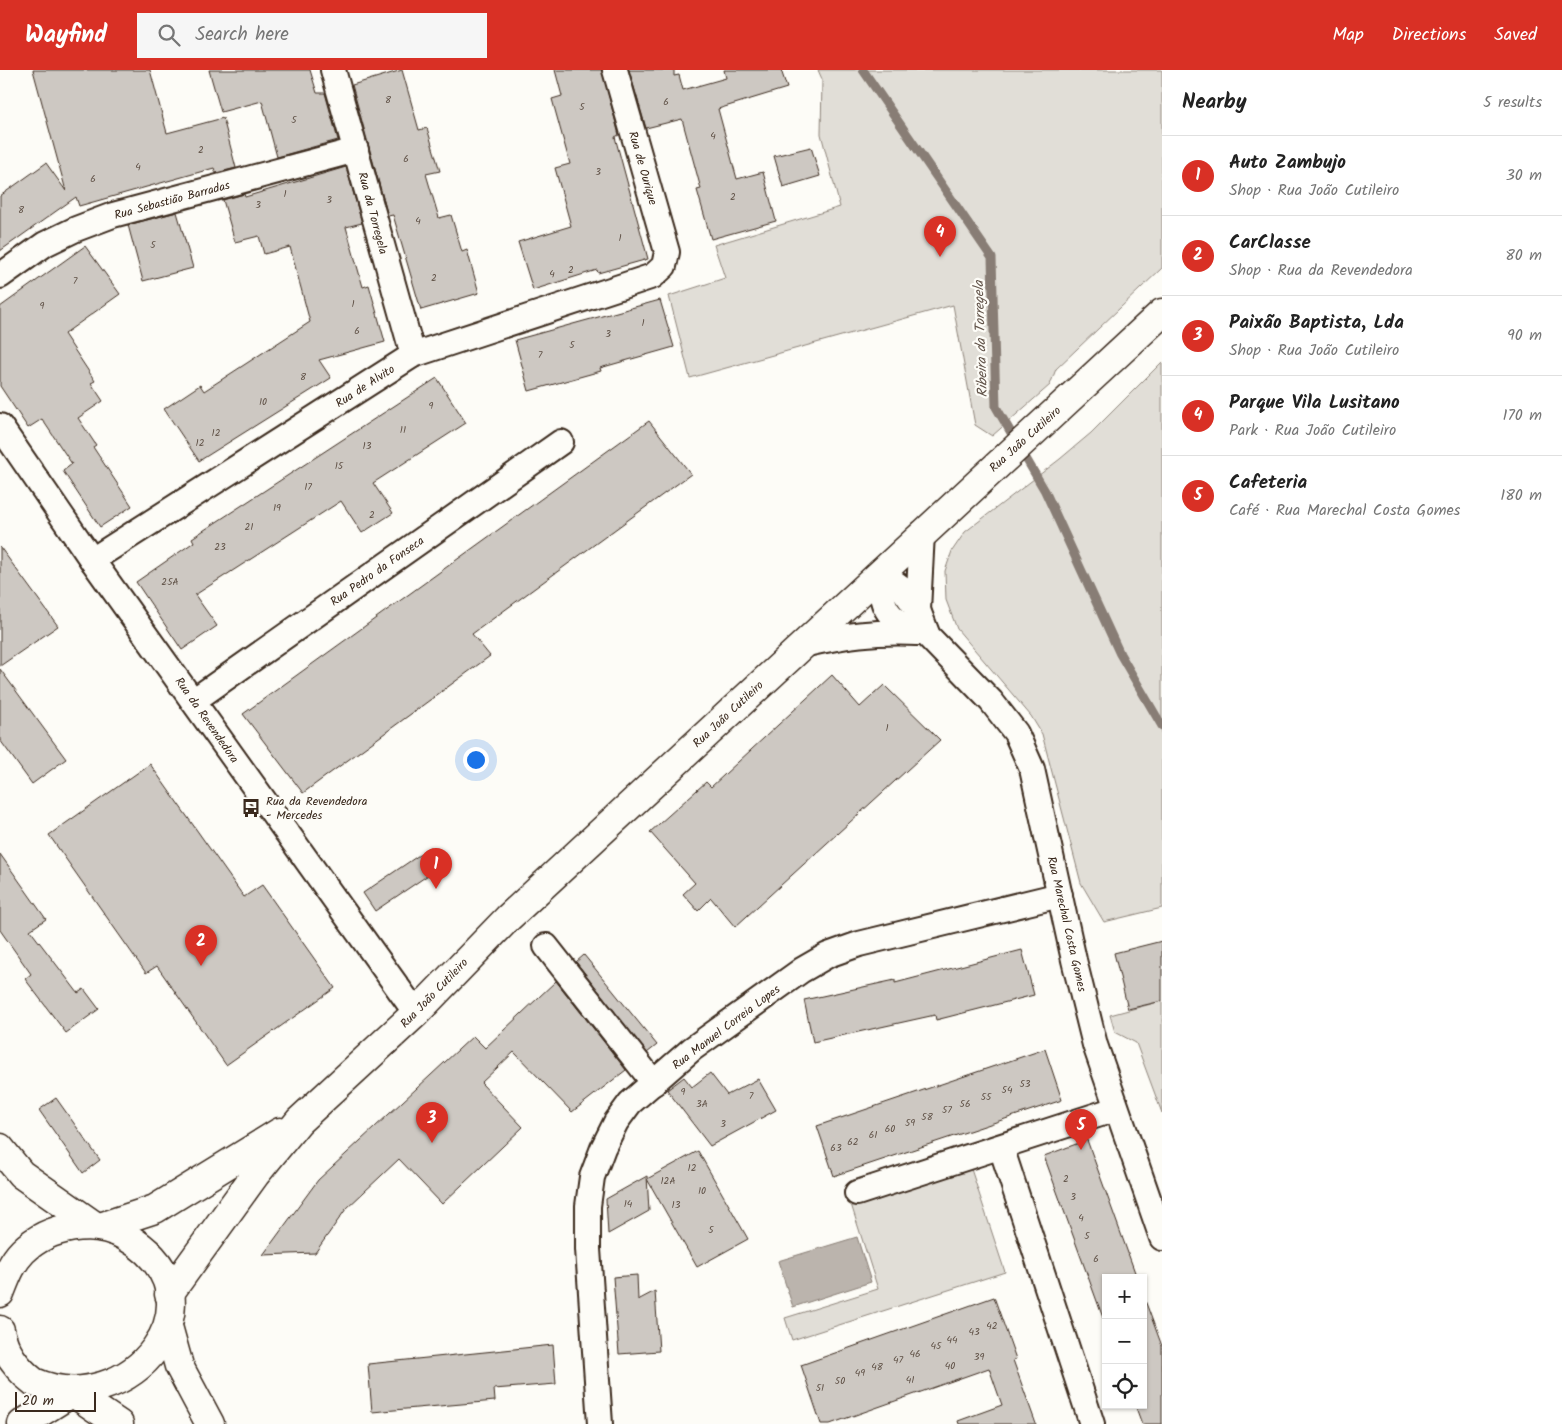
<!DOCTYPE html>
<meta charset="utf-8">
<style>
:root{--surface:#fff;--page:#f6f6f6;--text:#222;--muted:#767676;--line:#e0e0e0;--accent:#d93025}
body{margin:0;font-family:Kalam,sans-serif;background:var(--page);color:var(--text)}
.controls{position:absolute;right:15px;bottom:15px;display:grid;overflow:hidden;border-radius:0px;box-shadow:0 1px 4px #0004}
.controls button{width:45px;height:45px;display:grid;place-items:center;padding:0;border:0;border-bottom:1px solid var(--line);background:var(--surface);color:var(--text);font:25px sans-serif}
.scale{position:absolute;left:15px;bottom:12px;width:81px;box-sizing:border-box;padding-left:5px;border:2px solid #3b2a1e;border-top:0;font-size:14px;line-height:18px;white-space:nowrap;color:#3b2a1e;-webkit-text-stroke:4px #fdfcf7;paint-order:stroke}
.you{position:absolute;left:475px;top:689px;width:18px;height:18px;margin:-12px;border:4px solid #fff;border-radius:50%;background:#1a73e8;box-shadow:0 0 0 8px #1a73e833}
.badge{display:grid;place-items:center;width:32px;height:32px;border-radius:50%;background:var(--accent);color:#fff;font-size:16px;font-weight:700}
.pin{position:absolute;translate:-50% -41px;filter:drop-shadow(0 1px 2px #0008)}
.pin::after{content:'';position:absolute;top:26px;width:18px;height:15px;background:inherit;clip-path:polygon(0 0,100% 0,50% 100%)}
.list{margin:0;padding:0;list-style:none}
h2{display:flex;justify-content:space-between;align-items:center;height:65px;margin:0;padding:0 20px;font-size:21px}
h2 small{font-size:16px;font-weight:400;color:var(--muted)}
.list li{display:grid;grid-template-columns:32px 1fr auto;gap:15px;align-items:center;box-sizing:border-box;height:80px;padding:0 20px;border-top:1px solid var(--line)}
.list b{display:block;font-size:19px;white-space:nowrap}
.list p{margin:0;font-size:16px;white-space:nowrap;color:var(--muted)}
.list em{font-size:16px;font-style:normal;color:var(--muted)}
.icon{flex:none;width:28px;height:28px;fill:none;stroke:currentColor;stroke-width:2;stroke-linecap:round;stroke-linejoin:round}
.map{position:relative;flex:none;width:1162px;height:1354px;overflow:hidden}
header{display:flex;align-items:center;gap:30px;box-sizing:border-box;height:70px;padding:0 25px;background:var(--accent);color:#fff}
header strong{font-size:24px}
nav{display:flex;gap:28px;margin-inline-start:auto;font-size:18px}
.search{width:350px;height:45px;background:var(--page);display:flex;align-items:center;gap:12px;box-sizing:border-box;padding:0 18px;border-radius:0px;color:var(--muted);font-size:19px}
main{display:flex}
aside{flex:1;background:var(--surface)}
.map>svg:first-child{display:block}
.green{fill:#e1ded7;stroke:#8e847a}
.water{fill:#bbb4ad;stroke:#887d74}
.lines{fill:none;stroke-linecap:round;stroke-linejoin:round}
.stream{stroke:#887d74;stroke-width:9}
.building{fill:#cdc8c2;stroke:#3b2a1e}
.minor-casing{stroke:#3b2a1e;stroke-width:28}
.primary-casing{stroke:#3b2a1e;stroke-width:31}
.minor{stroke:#fdfcf7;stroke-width:24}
.primary{stroke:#fdfcf7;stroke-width:28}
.labels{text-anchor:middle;stroke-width:4.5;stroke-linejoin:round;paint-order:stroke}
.number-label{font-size:10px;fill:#605247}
.street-label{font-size:12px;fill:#3b2a1e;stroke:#fdfcf7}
.poi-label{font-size:12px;fill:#3b2a1e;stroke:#fdfcf7;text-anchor:start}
.water-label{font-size:14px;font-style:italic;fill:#615349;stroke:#fdfcf7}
</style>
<header>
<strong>Wayfind</strong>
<div class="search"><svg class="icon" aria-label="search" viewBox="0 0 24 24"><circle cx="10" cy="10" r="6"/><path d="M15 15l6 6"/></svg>Search here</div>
<nav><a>Map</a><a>Directions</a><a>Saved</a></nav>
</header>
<main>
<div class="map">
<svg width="1162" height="1354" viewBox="0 0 1162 1354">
<rect width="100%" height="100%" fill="#fdfcf7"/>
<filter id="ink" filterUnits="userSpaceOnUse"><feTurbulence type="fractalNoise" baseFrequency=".02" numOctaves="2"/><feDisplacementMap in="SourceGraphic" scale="10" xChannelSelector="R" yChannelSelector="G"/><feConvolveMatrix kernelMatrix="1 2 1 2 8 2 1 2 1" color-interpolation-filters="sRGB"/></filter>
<g filter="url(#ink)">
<g class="green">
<polygon points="818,0 1162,0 1162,198 1056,299 1050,315 992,366 975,355 953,235 690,308 669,226 725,208 714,175 840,137 821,64 822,9"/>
<polygon points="1162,292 1162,838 1104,852 1081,813 1042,664 1031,646 957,559 946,530 945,501 952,481 965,462 1060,389 1091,363"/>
<polygon points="1162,931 1162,1043 1136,973 1115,962 1110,945"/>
<polygon points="969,1093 1005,1202 792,1270 785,1248 878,1219 850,1131"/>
</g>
<polygon class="water" points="857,1167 871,1212 793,1237 778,1191"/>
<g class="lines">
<polyline class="stream" points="863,0 992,188 996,337 1045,421 1120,584 1162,656"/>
</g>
<g class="building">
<polygon points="33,0 150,0 167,63 223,48 236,98 216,103 214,98 79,136 76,127 0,181 0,126 46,93 66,121"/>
<polygon points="209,0 310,0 317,23 325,23 338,70 277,87 262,31 221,42"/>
<polygon points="402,0 419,60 427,58 440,101 426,104 439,148 451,145 462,182 467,180 479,223 421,240 393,145 388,146 352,15"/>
<polygon points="555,0 602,0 619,65 615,67 648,189 598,203 597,200 533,220 518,172 571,156 555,98 570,94 552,29 562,26"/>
<polygon points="629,0 674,0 674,6 679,5 683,20 726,8 724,0 781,0 787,18 718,39 737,109 763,102 776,151 711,169 697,120 701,119 682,49 646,58"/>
<polygon points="811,77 820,106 783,117 774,86"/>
<polygon points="346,97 362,153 346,157 363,217 369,215 385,272 319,290 331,308 199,391 164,339 200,315 204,321 310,252 290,177 264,184 259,166 235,172 223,130 244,124 245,127"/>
<polygon points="177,142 193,198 143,211 128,155"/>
<polygon points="85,176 120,224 64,264 95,311 91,313 103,331 78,348 96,375 93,377 132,436 100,457 63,401 72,394 42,349 28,358 0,316 0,237"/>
<polygon points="660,230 674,277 600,298 601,301 529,321 515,270"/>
<polygon points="437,308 466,353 373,413 393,443 362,463 341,431 195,525 217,556 182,580 136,512 194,472 192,468"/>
<polygon points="649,351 691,404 472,564 490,586 303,723 243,644"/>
<polygon points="0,477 58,556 0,596"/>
<polygon points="0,599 66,689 32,714 0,670"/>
<polygon points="832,605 860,637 884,615 940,670 735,857 711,828 698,841 683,824 695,813 650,762 706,712 711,717"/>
<polygon points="150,694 244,827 262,815 335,918 226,995 157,896 146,903 49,765"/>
<polygon points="431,777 443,795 375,841 363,823"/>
<polygon points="0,784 46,849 30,860 78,923 84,919 99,939 66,963 25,909 31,904 0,860"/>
<polygon points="1162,871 1162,931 1128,939 1114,883"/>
<polygon points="1022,880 1034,925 936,950 935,945 813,972 804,930 895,910 895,913"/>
<polygon points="584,885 657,975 647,983 576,892"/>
<polygon points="556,911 626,1000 572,1042 514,982 481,1013 523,1057 442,1134 399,1089 346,1139 315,1183 263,1185 318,1110 473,966 485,978"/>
<polygon points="1045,979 1062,1030 834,1106 817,1056"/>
<polygon points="710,1003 727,1025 758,1009 776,1040 710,1076 667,1020 684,1007 692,1017"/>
<polygon points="56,1028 100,1090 83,1103 39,1040"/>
<polygon points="1087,1070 1137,1208 1106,1208 1106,1256 1044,1086"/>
<polygon points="698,1081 748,1169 697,1197 647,1109"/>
<polygon points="647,1106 649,1141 608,1164 606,1129"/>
<polygon points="637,1205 638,1230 655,1221 659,1281 619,1284 613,1207"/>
<polygon points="1143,1225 1162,1276 1162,1354 1142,1354 1135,1335 1143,1335"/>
<polygon points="994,1227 1016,1289 1013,1290 1036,1354 959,1354 958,1351 1002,1335 989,1298 830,1354 821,1354 801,1295"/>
<polygon points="553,1275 556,1314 494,1319 495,1331 372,1342 368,1294"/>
</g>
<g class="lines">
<g class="minor-casing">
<g id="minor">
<polyline points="333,0 413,285"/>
<polyline points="0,206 45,174 76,159 113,145 356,80"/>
<polyline points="0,356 92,490 416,943"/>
<polyline points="92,490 413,285 653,206 664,196 667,182 615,0"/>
<polyline points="880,502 902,518 918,540 928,566 991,631 1016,663 1032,699 1074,890 1095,975 1162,1168"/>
<path d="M 880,502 C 881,538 885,546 917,563"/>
<polyline points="918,540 922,463"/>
<path d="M 802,575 C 845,565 874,561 918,563"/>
<polyline points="193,631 561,372"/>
<polyline points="546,876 654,1013"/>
<polyline points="1001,1077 1092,1354"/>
<polyline points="857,1123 1116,1039"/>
<polyline points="600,1354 588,1179 588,1136 592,1107 603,1078 616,1052 630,1033 692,979 802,900 828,885 859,874 1060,825"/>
</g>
</g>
<g class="primary-casing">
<g id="primary">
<polyline points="0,1078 21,1104 95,1156"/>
<polyline points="100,1157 155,1139 280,1062"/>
<path d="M 0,1223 C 6,1208 11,1193 23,1181 C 49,1156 94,1148 125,1166 C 233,1228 129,1354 34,1312 C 17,1299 4,1281 0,1260"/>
<polyline points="169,1224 255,1105 299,1051 416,943 508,848 1162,243"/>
<polyline points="169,1260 179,1296 210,1354"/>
<polyline points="82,1329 119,1354"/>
<polyline points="22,1354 65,1327"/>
</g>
</g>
<use href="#minor" class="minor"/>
<use href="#primary" class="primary"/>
</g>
</g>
<defs>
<g id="bus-bare" transform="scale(1.5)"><path d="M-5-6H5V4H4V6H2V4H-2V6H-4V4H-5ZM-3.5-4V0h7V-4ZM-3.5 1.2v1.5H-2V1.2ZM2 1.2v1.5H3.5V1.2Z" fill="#3b2a1e" stroke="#fdfcf7" stroke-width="2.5" paint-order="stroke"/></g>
</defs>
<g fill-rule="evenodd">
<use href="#bus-bare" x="251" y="738"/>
</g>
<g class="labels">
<g class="number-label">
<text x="388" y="33">8</text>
<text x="666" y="35">6</text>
<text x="582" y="40">5</text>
<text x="294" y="53">5</text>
<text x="713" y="69">4</text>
<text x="201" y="83">2</text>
<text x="406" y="92">6</text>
<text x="138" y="100">4</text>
<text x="598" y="105">3</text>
<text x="93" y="112">6</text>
<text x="285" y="127">1</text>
<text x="733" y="130">2</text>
<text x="329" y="133">3</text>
<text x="258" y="138">3</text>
<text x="21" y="143">8</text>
<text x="418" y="154">4</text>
<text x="620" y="171">1</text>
<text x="153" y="178">5</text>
<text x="571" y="203">2</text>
<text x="552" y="207">4</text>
<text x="434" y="211">2</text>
<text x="75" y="214">7</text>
<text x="353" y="237">1</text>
<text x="42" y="239">9</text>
<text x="643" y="256">1</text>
<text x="357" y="264">6</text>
<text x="608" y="267">3</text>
<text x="572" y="278">5</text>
<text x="540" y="288">7</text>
<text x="303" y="310">8</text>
<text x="263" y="335">10</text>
<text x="431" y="339">9</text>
<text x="403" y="363">11</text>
<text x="216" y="366">12</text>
<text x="200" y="376">12</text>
<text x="367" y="379">13</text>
<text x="339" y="399">15</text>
<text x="308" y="420">17</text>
<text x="277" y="441">19</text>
<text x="372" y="448">2</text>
<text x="249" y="460">21</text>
<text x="220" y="480">23</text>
<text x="170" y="515">25A</text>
<text x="887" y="661">1</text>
<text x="1025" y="1017">53</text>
<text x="1007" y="1023">54</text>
<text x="683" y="1025">9</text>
<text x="751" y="1029">7</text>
<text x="986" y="1030">55</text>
<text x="702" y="1037">3A</text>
<text x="965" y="1037">56</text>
<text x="947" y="1043">57</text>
<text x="927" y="1050">58</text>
<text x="910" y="1056">59</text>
<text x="723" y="1057">3</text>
<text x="890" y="1062">60</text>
<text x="873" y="1068">61</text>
<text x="853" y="1075">62</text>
<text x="836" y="1081">63</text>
<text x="692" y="1101">12</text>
<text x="1066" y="1112">2</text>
<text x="668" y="1114">12A</text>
<text x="702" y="1124">10</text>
<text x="1073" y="1130">3</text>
<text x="628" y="1137">14</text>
<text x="676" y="1138">13</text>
<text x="1081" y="1151">4</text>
<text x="711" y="1163">5</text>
<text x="1087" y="1169">5</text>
<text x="1096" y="1192">6</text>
<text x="992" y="1259">42</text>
<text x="974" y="1265">43</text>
<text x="952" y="1273">44</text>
<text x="936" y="1279">45</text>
<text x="915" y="1287">46</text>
<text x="979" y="1290">39</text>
<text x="898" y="1293">47</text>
<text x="950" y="1299">40</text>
<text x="877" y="1300">48</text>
<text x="860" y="1306">49</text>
<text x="910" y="1313">41</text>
<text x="840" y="1314">50</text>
<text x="820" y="1321">51</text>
</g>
<g class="street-label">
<text transform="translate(643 98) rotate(74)" y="4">Rua de Ourique</text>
<text transform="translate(172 130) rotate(-15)" y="4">Rua Sebastião Barradas</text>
<text transform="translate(373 143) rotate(75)" y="4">Rua da Torregela</text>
<text transform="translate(365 316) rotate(-33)" y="4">Rua de Alvito</text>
<text transform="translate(1025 369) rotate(-42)" y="4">Rua João Cutileiro</text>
<text transform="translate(377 501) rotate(-35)" y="4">Rua Pedro da Fonseca</text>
<text transform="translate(728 644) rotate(-43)" y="4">Rua João Cutileiro</text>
<text transform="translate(207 650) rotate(55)" y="4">Rua da Revendedora</text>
<text transform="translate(1067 854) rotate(77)" y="4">Rua Marechal Costa Gomes</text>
<text transform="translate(434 923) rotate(-46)" y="4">Rua João Cutileiro</text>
<text transform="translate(726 957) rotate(-37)" y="4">Rua Manuel Correia Lopes</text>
</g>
<g class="poi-label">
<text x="266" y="735">Rua da Revendedora<tspan x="266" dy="14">- Mercedes</tspan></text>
</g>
<g class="water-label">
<text transform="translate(980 269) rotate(-92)" y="5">Ribeira da Torregela</text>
</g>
</g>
</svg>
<div class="controls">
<button>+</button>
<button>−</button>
<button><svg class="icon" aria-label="locate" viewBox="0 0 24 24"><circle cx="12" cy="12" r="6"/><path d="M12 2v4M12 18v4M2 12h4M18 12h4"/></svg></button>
</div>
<div class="scale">20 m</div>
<div class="you"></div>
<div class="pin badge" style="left:436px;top:819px">1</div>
<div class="pin badge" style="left:201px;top:896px">2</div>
<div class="pin badge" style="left:432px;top:1073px">3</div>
<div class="pin badge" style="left:940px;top:187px">4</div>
<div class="pin badge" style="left:1081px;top:1080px">5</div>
</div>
<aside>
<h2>Nearby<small>5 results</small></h2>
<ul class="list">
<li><span class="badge">1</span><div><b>Auto Zambujo</b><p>Shop · Rua João Cutileiro</p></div><em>30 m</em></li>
<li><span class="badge">2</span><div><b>CarClasse</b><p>Shop · Rua da Revendedora</p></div><em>80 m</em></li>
<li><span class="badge">3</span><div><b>Paixão Baptista, Lda</b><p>Shop · Rua João Cutileiro</p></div><em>90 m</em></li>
<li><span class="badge">4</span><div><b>Parque Vila Lusitano</b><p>Park · Rua João Cutileiro</p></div><em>170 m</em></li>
<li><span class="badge">5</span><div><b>Cafeteria</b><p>Café · Rua Marechal Costa Gomes</p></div><em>180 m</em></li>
</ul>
</aside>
</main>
